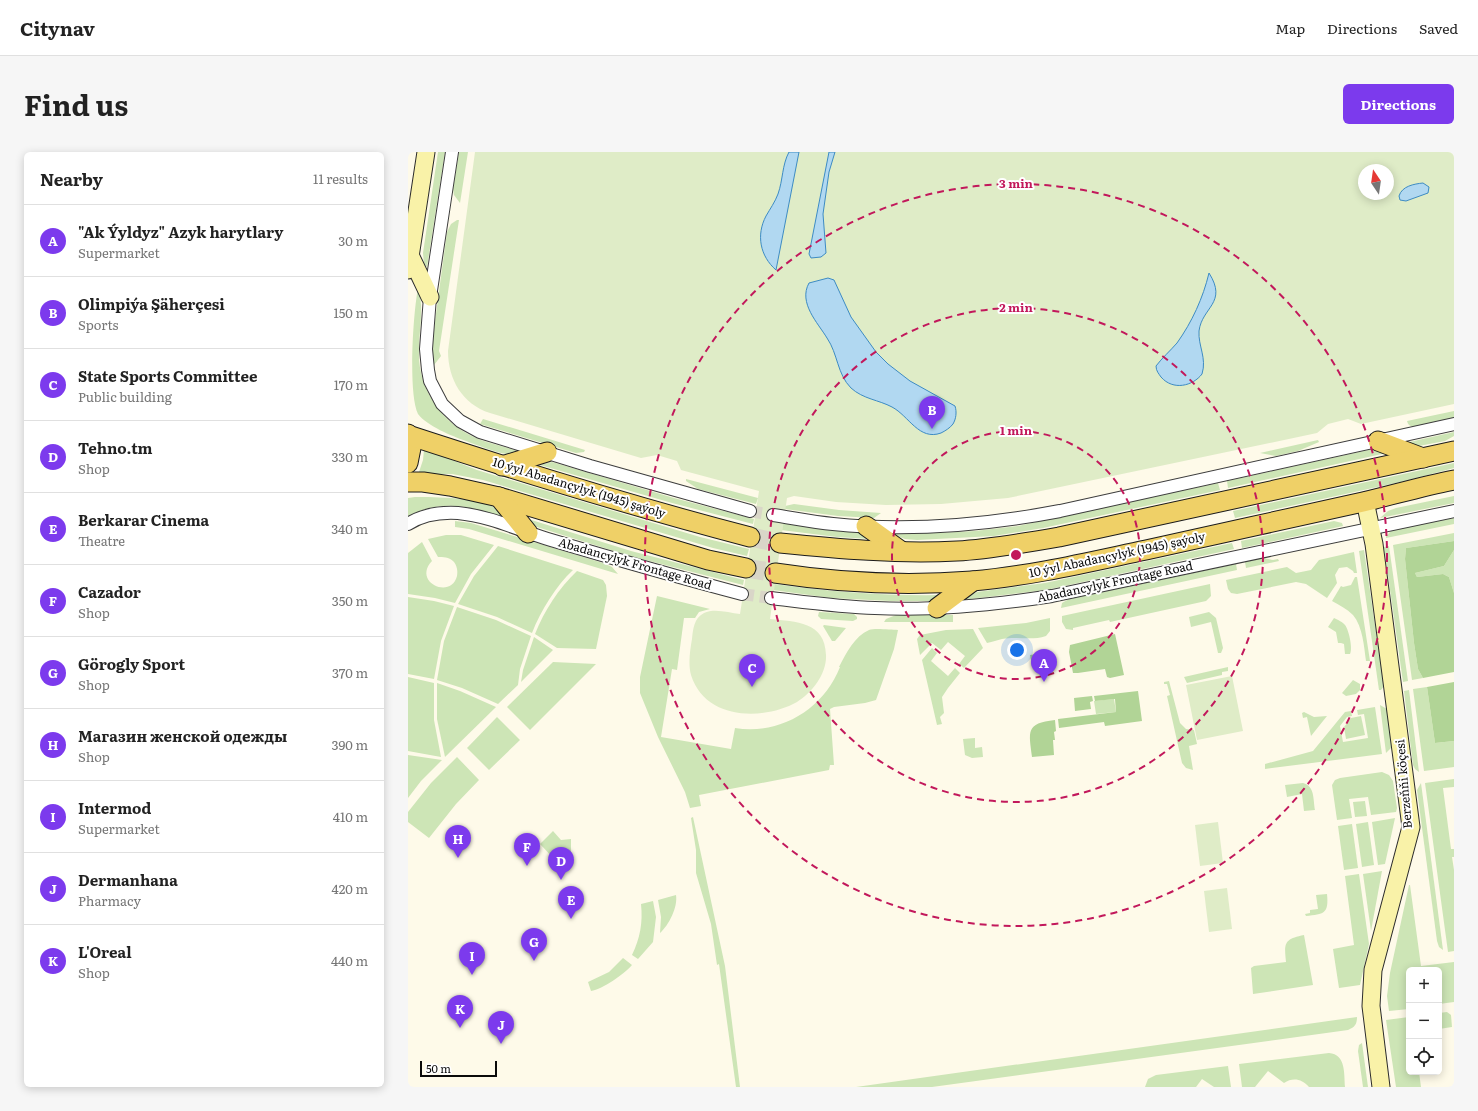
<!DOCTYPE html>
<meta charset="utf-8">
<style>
:root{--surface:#fff;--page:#f6f6f6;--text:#222;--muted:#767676;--line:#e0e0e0;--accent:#7c3aed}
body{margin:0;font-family:Literata,serif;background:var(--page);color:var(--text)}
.controls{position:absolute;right:12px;bottom:12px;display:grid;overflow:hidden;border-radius:6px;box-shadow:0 2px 10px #0003}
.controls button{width:36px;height:36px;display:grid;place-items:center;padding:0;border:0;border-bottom:1px solid var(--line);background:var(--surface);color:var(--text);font:20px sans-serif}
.compass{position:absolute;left:950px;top:12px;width:36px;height:36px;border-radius:50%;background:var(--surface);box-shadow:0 2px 10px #0003;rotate:347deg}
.scale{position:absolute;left:12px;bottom:10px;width:77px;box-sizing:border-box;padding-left:4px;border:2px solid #0a0a0a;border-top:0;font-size:11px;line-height:14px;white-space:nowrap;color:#0a0a0a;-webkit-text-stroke:3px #fff;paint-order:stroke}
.you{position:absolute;left:609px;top:498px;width:14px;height:14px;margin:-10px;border:3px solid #fff;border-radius:50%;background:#1a73e8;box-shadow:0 0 0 6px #1a73e833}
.badge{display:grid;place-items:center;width:26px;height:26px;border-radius:50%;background:var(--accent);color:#fff;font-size:13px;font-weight:700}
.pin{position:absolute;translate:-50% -33px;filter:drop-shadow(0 1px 2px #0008)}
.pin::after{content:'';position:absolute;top:21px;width:14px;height:12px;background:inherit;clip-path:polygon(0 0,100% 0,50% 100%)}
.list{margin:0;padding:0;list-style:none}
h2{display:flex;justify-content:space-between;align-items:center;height:52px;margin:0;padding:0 16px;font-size:17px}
h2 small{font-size:13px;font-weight:400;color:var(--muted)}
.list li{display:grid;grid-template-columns:26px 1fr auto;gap:12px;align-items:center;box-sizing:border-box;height:72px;padding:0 16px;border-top:1px solid var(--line)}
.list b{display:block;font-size:15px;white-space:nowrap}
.list p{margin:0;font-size:13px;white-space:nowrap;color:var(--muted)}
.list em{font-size:13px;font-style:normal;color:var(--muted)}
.icon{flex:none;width:22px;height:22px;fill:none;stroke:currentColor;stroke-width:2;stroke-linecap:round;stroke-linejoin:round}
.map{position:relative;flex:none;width:1046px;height:935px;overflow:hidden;border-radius:6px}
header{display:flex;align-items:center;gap:24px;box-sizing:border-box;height:56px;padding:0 20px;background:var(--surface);border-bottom:1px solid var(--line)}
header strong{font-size:19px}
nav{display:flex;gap:22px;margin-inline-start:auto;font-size:14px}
.intro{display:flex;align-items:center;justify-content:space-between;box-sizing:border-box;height:96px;padding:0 24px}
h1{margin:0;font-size:28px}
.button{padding:10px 18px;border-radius:6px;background:var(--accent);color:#fff;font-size:14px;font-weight:700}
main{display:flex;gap:24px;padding:0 24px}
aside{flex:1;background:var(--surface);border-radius:6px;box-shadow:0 2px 10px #0003}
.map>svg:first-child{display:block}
.green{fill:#cde5b6}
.forest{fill:#b1d496}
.pitch{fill:#dfecc7;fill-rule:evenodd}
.water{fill:#b1d8f1;stroke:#3d8bc3}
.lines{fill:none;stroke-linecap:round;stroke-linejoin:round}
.street-tunnel{stroke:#d9d6c8;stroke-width:12;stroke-dasharray:12 6;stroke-linecap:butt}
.primary-tunnel{stroke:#d9d6c8;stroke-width:19;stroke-dasharray:19 10;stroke-linecap:butt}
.street-casing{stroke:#3d3d3d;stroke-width:14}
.secondary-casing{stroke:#2c2c2c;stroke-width:19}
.primary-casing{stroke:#1b1b1b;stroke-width:21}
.street{stroke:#fff;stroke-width:12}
.secondary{stroke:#f9f2a8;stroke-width:17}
.primary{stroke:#efd067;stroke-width:19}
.ring{fill:none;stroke:#c2185b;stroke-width:2;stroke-dasharray:7 5}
.labels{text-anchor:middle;stroke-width:4;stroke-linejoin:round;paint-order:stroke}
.street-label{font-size:12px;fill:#0a0a0a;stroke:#fff}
.centre{fill:#c2185b;stroke:#fff;stroke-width:2}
.ring-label{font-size:12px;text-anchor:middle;font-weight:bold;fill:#c2185b;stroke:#fff;stroke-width:4;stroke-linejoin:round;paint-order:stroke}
</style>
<header>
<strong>Citynav</strong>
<nav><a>Map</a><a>Directions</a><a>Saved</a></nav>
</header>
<div class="intro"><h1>Find us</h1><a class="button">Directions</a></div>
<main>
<aside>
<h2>Nearby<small>11 results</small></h2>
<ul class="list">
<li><span class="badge">A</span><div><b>&quot;Ak Ýyldyz&quot; Azyk harytlary</b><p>Supermarket</p></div><em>30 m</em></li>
<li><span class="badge">B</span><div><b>Olimpiýa Şäherçesi</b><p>Sports</p></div><em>150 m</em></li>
<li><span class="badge">C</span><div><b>State Sports Committee</b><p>Public building</p></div><em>170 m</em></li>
<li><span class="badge">D</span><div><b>Tehno.tm</b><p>Shop</p></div><em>330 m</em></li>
<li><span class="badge">E</span><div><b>Berkarar Cinema</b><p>Theatre</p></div><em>340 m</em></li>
<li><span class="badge">F</span><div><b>Cazador</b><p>Shop</p></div><em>350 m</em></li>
<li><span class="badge">G</span><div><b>Görogly Sport</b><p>Shop</p></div><em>370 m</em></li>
<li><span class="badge">H</span><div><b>Магазин женской одежды</b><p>Shop</p></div><em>390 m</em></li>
<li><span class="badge">I</span><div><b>Intermod</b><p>Supermarket</p></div><em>410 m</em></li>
<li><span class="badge">J</span><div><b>Dermanhana</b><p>Pharmacy</p></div><em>420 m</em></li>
<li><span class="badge">K</span><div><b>L'Oreal</b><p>Shop</p></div><em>440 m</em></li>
</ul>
</aside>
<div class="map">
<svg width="1046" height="935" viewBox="0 0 1046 935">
<rect width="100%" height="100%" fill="#fefae9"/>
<g class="green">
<polygon points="30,0 37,0 19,115 16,113 15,101"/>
<polygon points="51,0 60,0 52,51 46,43 45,37"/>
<polygon points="49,68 51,68 31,199 33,204 26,213 24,198 27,169 39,80 43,72"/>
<path d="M 10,136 C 17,158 10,181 11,203 C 11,236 32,267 60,282 C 76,291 96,294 113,300 C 108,301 102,303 98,302 C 86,300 69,293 58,289 C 44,284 19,274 10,262 C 0,241 5,162 10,136 Z"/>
<path d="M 1046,259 L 1046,266 L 1006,275 C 1002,274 1000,273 999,269 Z"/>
<polygon points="75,267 177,298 176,300 168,301 72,272"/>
<polygon points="1046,280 1046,284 1037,289 1011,294 997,291"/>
<polygon points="910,288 911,290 890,299 868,304 852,301"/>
<polygon points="16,297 69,318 292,385 341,397 339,404 305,396 75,328 44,322 12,322 11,320 15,308"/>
<polygon points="965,297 974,299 974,302 820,336 819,329"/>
<polygon points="144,310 266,346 346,367 345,372 264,351 132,313"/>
<polygon points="1046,311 1046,316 997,329 827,366 825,359"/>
<polygon points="278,327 350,346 348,352 290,337 278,329"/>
<polygon points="810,331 812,338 635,376 586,384 509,388 497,387 481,381 529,381 567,379 610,374"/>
<polygon points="1046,344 1046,351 972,366 980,359 988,356"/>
<path d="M 7,345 C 26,345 75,345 90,358 C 92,360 94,363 96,366 C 62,354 34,347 0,364 L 0,346 Z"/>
<polygon points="386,352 431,358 473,361 466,366 430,364 377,357 377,354"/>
<polygon points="117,366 223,399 336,428 335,433 222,404 129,375"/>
<polygon points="1046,366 1046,372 978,386 978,384 984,378"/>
<polygon points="47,369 63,371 195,411 204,415 210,422 61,377 47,375"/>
<polygon points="926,369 934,371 935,374 834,396 833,389"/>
<polygon points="374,371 430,379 455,381 461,387 429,385 373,378"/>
<polygon points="1046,381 1046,389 998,396 997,407 1006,491 1010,517 1015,526 1004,528 985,393"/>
<path d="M 38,383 L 53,383 L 86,393 L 63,422 L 47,451 L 27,446 L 0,442 L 0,401 L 14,390 L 24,409 C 4,430 43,448 49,424 C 50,419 49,413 45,409 C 41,405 35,405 30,405 L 20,387 Z"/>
<polygon points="824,391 826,397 638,438 554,448 569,440 637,431"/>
<path d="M 90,394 L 165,418 C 148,434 133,458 124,481 L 89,465 L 50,452 L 66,424 Z"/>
<polygon points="981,394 1000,529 995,530 976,395"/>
<polygon points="956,398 976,534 973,538 971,538 951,399"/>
<polygon points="1046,398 1046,441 1041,425 1035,422 1009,425 1007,421 1036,414"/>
<polygon points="946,400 949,421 946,421 945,419 939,415 931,416 927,423 929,431 919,446 898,432 888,430 829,442 823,441 820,437 818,428 879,415 888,421 903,418 911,408"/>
<polygon points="855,406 865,408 870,407 871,409 838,416 837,410"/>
<polygon points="828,412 829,418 653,456 654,451 661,447"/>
<path d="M 169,419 L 195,428 L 198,433 L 199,444 L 188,497 L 149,496 L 127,482 C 136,459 151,436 169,419 Z"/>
<path d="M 947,425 L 949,425 L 962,509 L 958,509 C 956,495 955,475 945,463 C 939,457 931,453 924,449 L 933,434 L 935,435 L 943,433 Z"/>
<path d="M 366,432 C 424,440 478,444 536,443 L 521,449 L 482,449 L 423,446 L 365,438 Z"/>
<polygon points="802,432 803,444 798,449 702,470 701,468 665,476 665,478 658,477 654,470 654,464"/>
<path d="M 249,444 L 302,457 L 291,460 L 287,466 L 276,466 L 269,518 L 264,517 L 253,585 L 323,597 L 327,576 C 372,583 415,558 432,515 L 431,515 C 438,501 447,484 461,478 C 467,476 483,478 490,478 L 486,497 L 468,548 L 457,551 L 426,555 L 422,557 L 426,613 L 422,613 L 421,618 L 291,643 L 293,654 L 282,656 L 277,640 L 250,585 L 232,541 L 232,525 Z"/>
<polygon points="0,445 26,449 46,454 33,489 26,527 0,522"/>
<polygon points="49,455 88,468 123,484 112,517 110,533 90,552 54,536 29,528 36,489"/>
<polygon points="411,460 446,462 449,465 449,467 445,469 413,467 410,464"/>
<polygon points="801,460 808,466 815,496 813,501 810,501 803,470 783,475 781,465"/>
<polygon points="488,463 545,463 545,470 476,470 478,467"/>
<path d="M 642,466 L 642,479 L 638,484 C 623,489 610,484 594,487 C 589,488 585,490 579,491 L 570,476 L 618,471 Z"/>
<path d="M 926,466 C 930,468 935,470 937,473 C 941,478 945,497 942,502 L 937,502 L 936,492 L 933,491 L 930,491 L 928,480 L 920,475 Z"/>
<polygon points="415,474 416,473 438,476 427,489 424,489"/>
<polygon points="565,477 575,496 556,516 551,512 557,504 540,490 533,498 524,491 512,503 509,487 512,483 538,478"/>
<polygon points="126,485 145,498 113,530 115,518"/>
<polygon points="524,496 529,501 523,509 540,524 547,516 552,521 540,536 534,545 536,561 532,565 534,572 529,573 514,508"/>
<polygon points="145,510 188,512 122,578 99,555"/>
<polygon points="820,515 820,519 814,520 814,523 779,531 776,525"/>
<polygon points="0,525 26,531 26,568 33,605 0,599"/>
<polygon points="945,528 952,532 952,538 948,542 938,544 934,541"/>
<polygon points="761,529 772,571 778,577 786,578 789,592 781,594 785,618 778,616 774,611 759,544 762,543 759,532 756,532 756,530"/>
<polygon points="29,531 52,539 88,555 37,605 29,567"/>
<polygon points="1019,535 1027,591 1046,589 1046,615 1016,619 1005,537"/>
<polygon points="1001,538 1011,620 1007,617 1005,613 996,539"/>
<polygon points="706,547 708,560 688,562 686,549"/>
<polygon points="972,553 979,557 984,595 978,601"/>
<polygon points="967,555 974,602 857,617 857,612 905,599 937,560 943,559 944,564 939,565 932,574 935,590 960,586 956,562 950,563 949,558"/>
<polygon points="896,560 906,565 919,564 903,584 899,565 895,566 894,561"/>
<polygon points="953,564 957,583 938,587 936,575 943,566"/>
<polygon points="89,565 112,588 81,618 59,596"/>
<polygon points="567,586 567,596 574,595 575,605 564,606 557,603 555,587"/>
<polygon points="0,603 34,608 13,629 0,646"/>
<polygon points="49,605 71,628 48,652 21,686 0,670 0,660 23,631"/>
<polygon points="974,620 981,623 985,629 989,656 988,660 963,663 960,645 941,647 944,666 929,668 924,633 927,628 932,626"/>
<polygon points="1046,627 1046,635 1035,636 1043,697 1046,697 1046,705 1044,705 1046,718 1046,799 1040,800 1017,631"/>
<path d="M 895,631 C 907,634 905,647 907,658 L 896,659 L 894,642 L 879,645 L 877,633 Z"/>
<polygon points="1013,631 1035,798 1031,795 1029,789 1009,638"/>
<polygon points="957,649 959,664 947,665 945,650"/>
<polygon points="285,665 317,814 332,935 328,935 311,812 309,813 303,772 288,721 288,698 283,666"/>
<polygon points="987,666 977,712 970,713 964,670"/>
<polygon points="960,670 966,713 954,715 948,672"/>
<polygon points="944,672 950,716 936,718 930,674"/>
<polygon points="145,679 153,688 163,687 163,702 154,702 147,708 132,692"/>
<polygon points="974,719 963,779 955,722"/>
<polygon points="951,722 961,792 952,833 931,836 925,797 946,793 937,724"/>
<polygon points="1001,733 1002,733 1013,814 1046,810 1046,850 1031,852 1031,818 1001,818 1001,857 981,859 979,844 982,821"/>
<path d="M 919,742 C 921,762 916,762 898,764 L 897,762 L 902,761 L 902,758 L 910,757 L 908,743 Z"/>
<path d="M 268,743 C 270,755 261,773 252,781 L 253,765 L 250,748 Z"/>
<path d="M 245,749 L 248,765 L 245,790 L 230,807 L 224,803 C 232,786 235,771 233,752 Z"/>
<path d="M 896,783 L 905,833 L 845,842 L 843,816 L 846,814 L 878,810 C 876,791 876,787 896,783 Z"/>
<path d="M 215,806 L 224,813 C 215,823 195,837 183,839 L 180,830 L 201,820 Z"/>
<polygon points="1039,860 1043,863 1044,875 1031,877 1031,861"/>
<path d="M 949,865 C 949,872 947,875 940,878 L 524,935 L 448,935 Z"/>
<polygon points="1001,865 1001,920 1011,920 1013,935 988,935 978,868"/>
<polygon points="954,891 960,935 955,935 950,899 951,893"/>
<path d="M 921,901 C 938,902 936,922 937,935 L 901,935 C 894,927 885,925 876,931 L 860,919 L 847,935 L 834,935 L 831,912 Z"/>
<polygon points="820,914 823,935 806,935 794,927 788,935 737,935 740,927 748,923"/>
</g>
<g class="forest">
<polygon points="1046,389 1046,398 1036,414 1007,421 1009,425 1035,422 1041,425 1046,441 1046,520 1015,526 1010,517 1006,491 997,407 998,396"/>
<polygon points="707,482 716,523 702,526 699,525 697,517 670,521 665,521 661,500 662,493"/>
<path d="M 636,501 C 644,504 643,511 644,518 L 635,519 L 633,513 L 624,514 L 622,503 Z"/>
<polygon points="1046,530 1046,589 1027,591 1019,535"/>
<polygon points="730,539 734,569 697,574 696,570 651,576 650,567 708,560 707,547 687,549 686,544"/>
<polygon points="684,544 685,549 682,550 683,557 667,559 666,546"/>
<path d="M 647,568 L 648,579 L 646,580 L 647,588 L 645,588 L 646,603 L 624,605 C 621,580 617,571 647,568 Z"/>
</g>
<g class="pitch">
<path d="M 67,0 L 1046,0 L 1046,252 L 953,272 L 940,267 L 920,272 L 909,281 L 600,346 L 533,352 L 478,353 L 428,350 L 386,344 L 379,346 L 362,467 C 388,470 417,469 418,503 C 419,521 405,540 389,550 C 355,569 297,568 283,523 C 280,512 282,498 284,487 C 285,477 286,466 296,461 C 307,456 321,461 332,462 L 351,339 L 273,318 L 269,309 L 249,303 L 233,306 L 82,261 C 54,252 40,227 40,199 ZM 956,18 L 980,18 L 980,42 L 956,42 Z"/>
<polygon points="824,524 835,579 789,588 778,533"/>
<polygon points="810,670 815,711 792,714 787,673"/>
<polygon points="819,736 824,777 801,780 796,739"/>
</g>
<g class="water">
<path d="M 381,0 L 391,0 L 368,118 C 352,104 348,83 358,64 C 362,57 367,50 370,42 C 375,28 374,13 381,0 Z"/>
<polygon points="421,0 427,0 421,20 415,62 418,101 413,105 403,106 401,102"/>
<path d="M 1015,31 L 1021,35 L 1020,41 L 998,49 L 992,48 L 991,44 C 994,34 1006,32 1015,31 Z"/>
<path d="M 801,121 C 820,151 794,155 791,179 C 790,194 799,206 794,222 C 785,234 765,239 753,225 C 751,222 748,219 748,214 C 754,206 762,199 769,191 C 784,170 795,146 801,121 Z"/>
<path d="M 420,126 L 426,128 L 443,165 L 468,200 L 480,212 L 502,229 L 547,254 C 549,260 548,267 545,272 C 542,276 537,279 533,281 C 511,289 501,264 484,255 C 471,248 455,247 443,236 C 429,222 430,202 419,186 C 410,171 390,151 401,131 Z"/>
</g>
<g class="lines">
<g class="street-tunnel">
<polyline points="342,359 365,363"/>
<polyline points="334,442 363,446"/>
</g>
<g class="primary-tunnel">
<polyline points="342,385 372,391"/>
<polyline points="338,416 367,421"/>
</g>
<g class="street-casing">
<g id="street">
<polyline points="44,0 22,145 18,197 20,218 22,229 34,252 52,269 72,280 182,314 342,359"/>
<path d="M 365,363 C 385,366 405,370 425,372 C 501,380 578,373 652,359 L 1046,272"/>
<path d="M 0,372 C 14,363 33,360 50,361 C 82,364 113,379 143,388 C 207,407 270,425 334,442"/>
<path d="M 363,446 C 397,450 432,455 467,456 C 526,459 585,453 644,444 L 1046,359"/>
</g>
</g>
<g class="secondary-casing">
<g id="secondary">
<polyline points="2,103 22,145"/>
<polyline points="0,118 18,0"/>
<polyline points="957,349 966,392 1003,675 965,818 963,854 973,935"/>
</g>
</g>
<g class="primary-casing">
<g id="primary">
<polyline points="0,282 3,296 0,311"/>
<path d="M 0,283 C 113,320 227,355 342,385"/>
<polyline points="970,289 1015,306"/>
<polyline points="94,314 139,300"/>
<polyline points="0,330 15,330 42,334 91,345 300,408 338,416"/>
<polyline points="91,345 120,381"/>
<polyline points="458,374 493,399"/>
<path d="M 372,391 C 431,397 490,402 549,399 C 583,397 617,391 651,385 L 1046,299"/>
<path d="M 367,421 C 432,431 498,434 564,429 C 623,424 681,410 738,398 C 810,382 883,366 955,350 C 985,343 1015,334 1046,328"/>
<polyline points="529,456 565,429"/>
</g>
</g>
<use href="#street" class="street"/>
<use href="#secondary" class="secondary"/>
<use href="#primary" class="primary"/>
</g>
<g class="ring">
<circle cx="608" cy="403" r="124"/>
<circle cx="608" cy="403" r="247"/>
<circle cx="608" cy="403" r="371"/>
</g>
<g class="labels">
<g class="street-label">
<text transform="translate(171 336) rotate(17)" y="4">10 ýyl Abadançylyk (1945) şaýoly</text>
<text transform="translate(709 403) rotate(-12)" y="4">10 ýyl Abadançylyk (1945) şaýoly</text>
<text transform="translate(227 412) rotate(16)" y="4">Abadancylyk Frontage Road</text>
<text transform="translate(707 430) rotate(-12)" y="4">Abadancylyk Frontage Road</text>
<text transform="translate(996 632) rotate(-95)" y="4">Berzeňňi köçesi</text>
</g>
</g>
<circle cx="608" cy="403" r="6" class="centre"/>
<g class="ring-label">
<text x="608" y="36">3 min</text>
<text x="608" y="160">2 min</text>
<text x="608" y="283">1 min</text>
</g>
</svg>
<div class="controls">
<button>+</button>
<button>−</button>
<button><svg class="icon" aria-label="locate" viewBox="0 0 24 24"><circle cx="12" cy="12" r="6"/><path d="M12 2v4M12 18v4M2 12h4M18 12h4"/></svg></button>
</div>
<svg class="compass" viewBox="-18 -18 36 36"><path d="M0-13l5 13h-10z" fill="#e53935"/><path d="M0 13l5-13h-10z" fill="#767676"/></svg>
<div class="scale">50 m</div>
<div class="you"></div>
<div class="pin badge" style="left:636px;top:530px">A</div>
<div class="pin badge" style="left:524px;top:277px">B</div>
<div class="pin badge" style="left:344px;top:535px">C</div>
<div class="pin badge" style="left:153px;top:728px">D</div>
<div class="pin badge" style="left:163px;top:767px">E</div>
<div class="pin badge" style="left:119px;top:714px">F</div>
<div class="pin badge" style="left:126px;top:809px">G</div>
<div class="pin badge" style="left:50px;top:706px">H</div>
<div class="pin badge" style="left:64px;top:823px">I</div>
<div class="pin badge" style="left:93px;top:892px">J</div>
<div class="pin badge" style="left:52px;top:876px">K</div>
</div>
</main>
